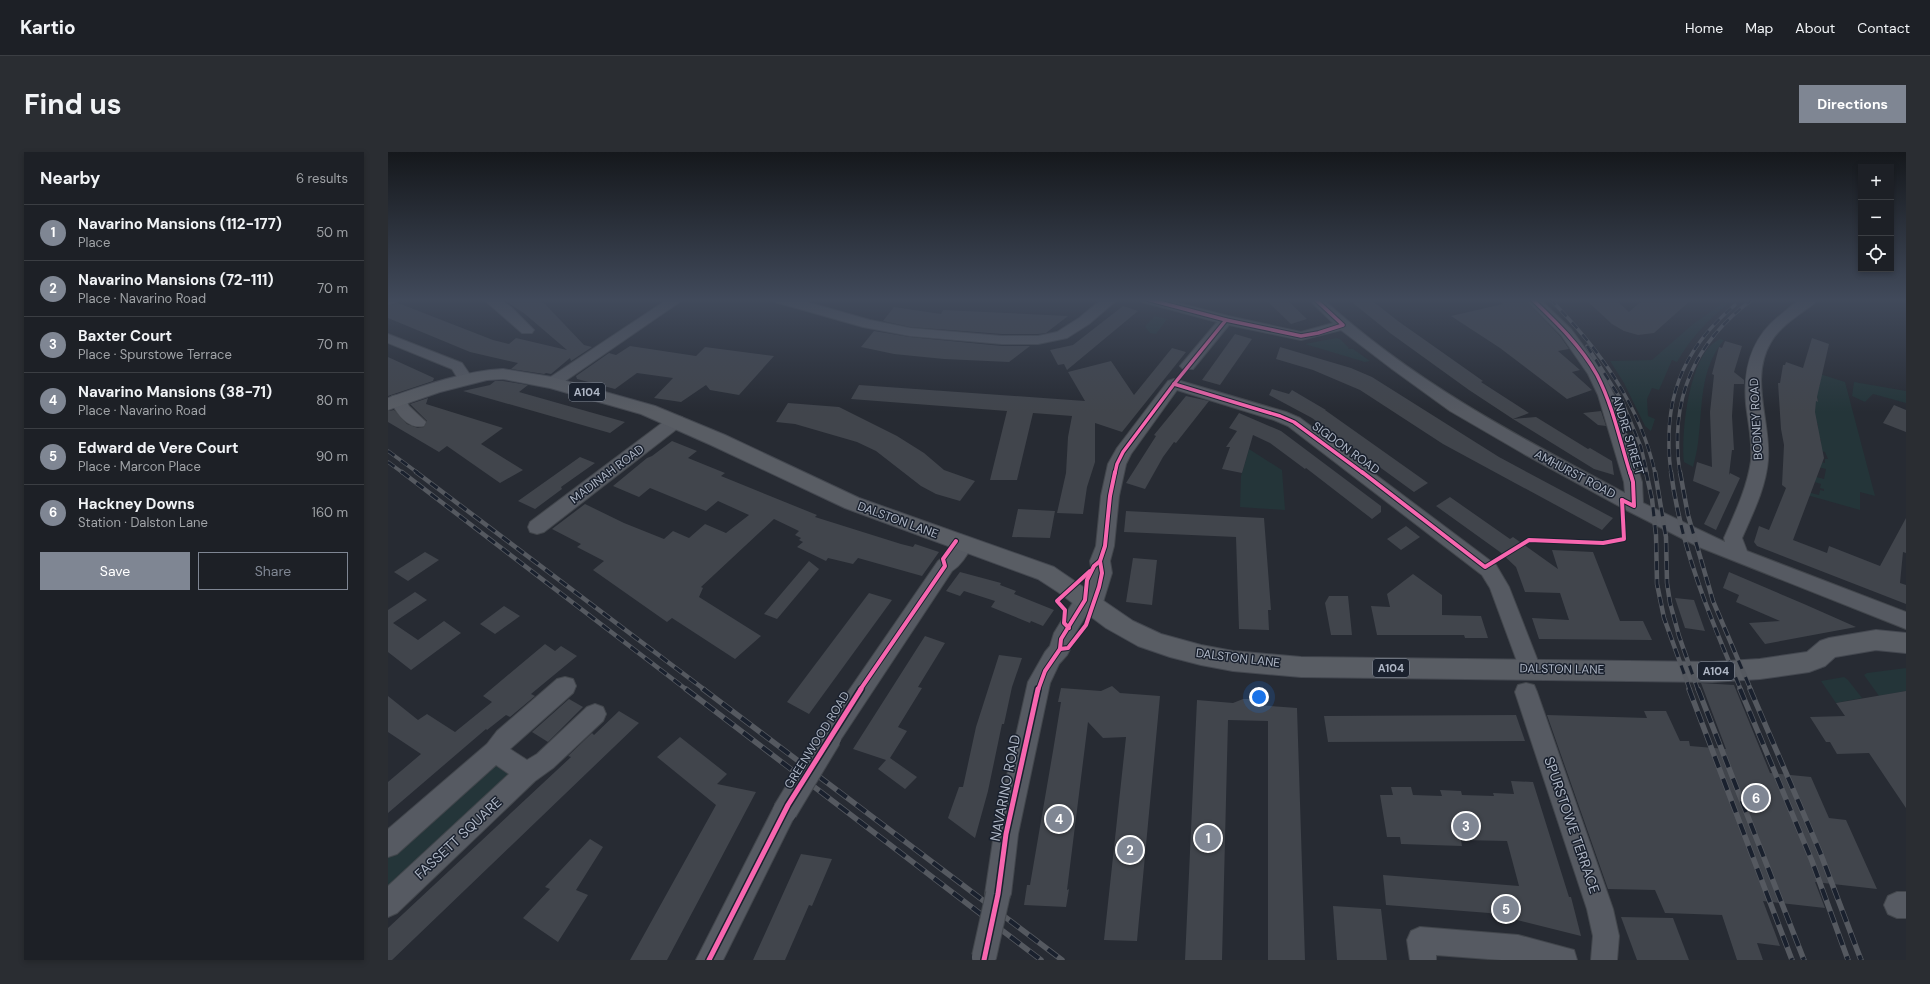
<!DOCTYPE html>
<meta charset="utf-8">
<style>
:root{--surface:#1d2026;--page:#2a2d32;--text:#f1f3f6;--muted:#a0a3a7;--line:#3b3e43;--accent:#7f8693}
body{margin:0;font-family:"DM Sans",sans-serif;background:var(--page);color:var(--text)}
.controls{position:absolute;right:12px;top:12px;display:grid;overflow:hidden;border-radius:0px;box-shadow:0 2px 6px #0003}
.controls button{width:36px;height:36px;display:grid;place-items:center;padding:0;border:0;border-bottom:1px solid var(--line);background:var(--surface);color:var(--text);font:20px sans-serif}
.you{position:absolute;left:871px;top:545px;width:14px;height:14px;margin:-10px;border:3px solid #fff;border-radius:50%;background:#1a73e8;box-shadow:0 0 0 6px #1a73e833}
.badge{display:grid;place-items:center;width:26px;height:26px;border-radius:50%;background:var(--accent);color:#fff;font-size:13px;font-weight:700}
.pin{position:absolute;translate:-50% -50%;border:2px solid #fff;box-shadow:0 1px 4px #0006}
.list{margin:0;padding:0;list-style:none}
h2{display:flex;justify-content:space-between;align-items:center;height:52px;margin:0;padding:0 16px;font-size:17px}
h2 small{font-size:13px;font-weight:400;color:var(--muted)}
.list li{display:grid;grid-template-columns:26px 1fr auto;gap:12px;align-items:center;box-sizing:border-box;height:56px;padding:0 16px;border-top:1px solid var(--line)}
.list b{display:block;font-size:15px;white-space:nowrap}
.list p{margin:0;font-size:13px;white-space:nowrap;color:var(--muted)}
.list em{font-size:13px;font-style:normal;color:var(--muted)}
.actions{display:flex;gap:8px;padding:12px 16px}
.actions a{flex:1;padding:9px 0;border:1px solid var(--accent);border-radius:0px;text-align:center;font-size:14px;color:var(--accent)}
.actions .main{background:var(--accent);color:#fff}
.icon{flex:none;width:22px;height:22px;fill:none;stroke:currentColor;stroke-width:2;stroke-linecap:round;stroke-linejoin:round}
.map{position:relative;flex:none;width:1518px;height:808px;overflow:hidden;border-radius:0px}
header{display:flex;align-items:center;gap:24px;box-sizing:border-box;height:56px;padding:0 20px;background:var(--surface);border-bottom:1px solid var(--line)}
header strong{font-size:19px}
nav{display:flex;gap:22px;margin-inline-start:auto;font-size:14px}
.intro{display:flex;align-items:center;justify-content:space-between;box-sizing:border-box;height:96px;padding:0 24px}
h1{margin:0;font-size:28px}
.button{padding:10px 18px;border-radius:0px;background:var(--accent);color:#fff;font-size:14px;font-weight:700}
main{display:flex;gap:24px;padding:0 24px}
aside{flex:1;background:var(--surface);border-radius:0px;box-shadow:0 2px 6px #0003}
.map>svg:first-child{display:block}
.green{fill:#243539}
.building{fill:#41454c}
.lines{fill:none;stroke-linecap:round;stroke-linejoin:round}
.minor-casing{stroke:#42464c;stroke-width:2}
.major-casing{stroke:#444850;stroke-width:2}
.minor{fill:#565a62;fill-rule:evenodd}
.major{fill:#595d64;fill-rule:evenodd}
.rail-far2-casing{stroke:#555960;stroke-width:3.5}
.rail-far1-casing{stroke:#555960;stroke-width:4.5}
.rail-casing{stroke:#555960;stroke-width:5.5}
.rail-far2{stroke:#1a212e;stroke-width:2.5;stroke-dasharray:8;stroke-linecap:butt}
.rail-far1{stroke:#1a212e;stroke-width:3;stroke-dasharray:9;stroke-linecap:butt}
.rail{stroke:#1a212e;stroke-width:4;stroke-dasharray:12;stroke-linecap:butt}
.minor-bridge-casing{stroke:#42464c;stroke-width:26;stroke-linecap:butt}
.minor-bridge{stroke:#565a62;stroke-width:24}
.cycleway-far2-casing{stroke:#1a212e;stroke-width:5.5}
.cycleway-far1-casing{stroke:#1a212e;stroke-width:6}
.cycleway-casing{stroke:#1a212e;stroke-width:8}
.cycleway-far2{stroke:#f766af;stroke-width:3.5}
.cycleway-far1{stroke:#f766af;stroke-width:4}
.cycleway{stroke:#f766af;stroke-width:5}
.labels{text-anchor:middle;stroke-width:3;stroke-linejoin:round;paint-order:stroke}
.shield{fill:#1a212e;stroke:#828a98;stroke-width:1}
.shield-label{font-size:11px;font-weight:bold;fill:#afb7c6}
.street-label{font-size:12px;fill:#afb7c6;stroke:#1a212e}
.near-street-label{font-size:14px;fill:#afb7c6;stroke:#1a212e}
</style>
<header>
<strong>Kartio</strong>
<nav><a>Home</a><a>Map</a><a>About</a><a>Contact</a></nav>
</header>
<div class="intro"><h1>Find us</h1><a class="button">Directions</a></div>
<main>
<aside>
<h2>Nearby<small>6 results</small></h2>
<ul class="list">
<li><span class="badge">1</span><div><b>Navarino Mansions (112-177)</b><p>Place</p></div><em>50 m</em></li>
<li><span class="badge">2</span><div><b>Navarino Mansions (72-111)</b><p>Place · Navarino Road</p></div><em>70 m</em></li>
<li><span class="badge">3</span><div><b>Baxter Court</b><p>Place · Spurstowe Terrace</p></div><em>70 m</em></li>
<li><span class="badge">4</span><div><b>Navarino Mansions (38-71)</b><p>Place · Navarino Road</p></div><em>80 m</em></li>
<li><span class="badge">5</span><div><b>Edward de Vere Court</b><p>Place · Marcon Place</p></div><em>90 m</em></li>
<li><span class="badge">6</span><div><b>Hackney Downs</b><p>Station · Dalston Lane</p></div><em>160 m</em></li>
</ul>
<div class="actions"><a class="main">Save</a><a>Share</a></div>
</aside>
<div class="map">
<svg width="1518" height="808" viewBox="0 0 1518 808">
<rect width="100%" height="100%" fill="#272b33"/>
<g class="green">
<path d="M 1340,147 L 1347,147 C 1324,163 1303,185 1289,210 L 1284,208 L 1271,238 L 1264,236 L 1259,247 L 1260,264 L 1267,267 L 1263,279 L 1257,274 L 1236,231 L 1222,209 L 1264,208 L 1304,173 Z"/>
<polygon points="767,164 779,167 768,182 762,181 757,175 758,173"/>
<polygon points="948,186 952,187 961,196 960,197 965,197 982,209 977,210 917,192"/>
<path d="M 1332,187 L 1336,188 C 1311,218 1315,254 1310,291 C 1309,299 1307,307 1305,315 L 1296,310 C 1293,280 1301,200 1332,187 Z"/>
<polygon points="1432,222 1457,230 1487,344 1472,340 1472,358 1419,343 1419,340 1431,343 1432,338 1436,339 1436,337 1432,336 1433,332 1420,328 1421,323 1436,327 1438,317 1422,313 1423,307 1437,311 1437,307 1440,307 1437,300 1421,296 1433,290 1433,287 1430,287 1430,272 1427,271 1425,259 1427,260 1427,257 1413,246 1430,249 1428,240 1429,234 1432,234 1432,232 1429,231"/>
<polygon points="1466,230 1518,239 1518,251 1485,242 1477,250 1464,244"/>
<polygon points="861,297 894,318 897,358 852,355 853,324"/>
<polygon points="1518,516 1518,539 1491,544 1476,523 1479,521"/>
<polygon points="1456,525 1460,528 1474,546 1448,551 1433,529"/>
<polygon points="102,610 125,619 0,736 0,700"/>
</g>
<g class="building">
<polygon points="115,147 147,147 157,152 196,193 204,195 183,209 182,206 163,222 158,221 156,222 123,217 130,211 82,200 0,166 0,154 10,151 105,188 121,192 128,186 179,198 137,162"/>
<polygon points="877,147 898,147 919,167 903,172"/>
<polygon points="960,147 982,147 1010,169 1095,229 1093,230 1141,261 1125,267 1081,238 1002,181"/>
<polygon points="1109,147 1136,147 1172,184 1181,197 1170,199 1192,218 1184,220 1204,238 1179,247 1112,196 1063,164 1115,152"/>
<polygon points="1197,147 1227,147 1241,160 1256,147 1304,147 1266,181 1250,183 1236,179 1224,172"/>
<polygon points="735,154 750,159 679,218 676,212 670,213 662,198 685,193"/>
<polygon points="506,155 553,162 555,158 680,164 658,181 650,182 614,182 522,175 495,169"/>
<polygon points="486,179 522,185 614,194 642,194 621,210 556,207 506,202 473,195"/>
<polygon points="847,182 864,187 832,233 814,228"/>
<polygon points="1424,186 1441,192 1429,245 1430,250 1428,249 1427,260 1436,306 1405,388 1439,401 1441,394 1492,414 1518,366 1518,401 1515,400 1512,431 1518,433 1518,452 1369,394 1366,390 1371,374 1381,378 1398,336 1394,333 1396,293 1393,277 1390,231 1392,231 1395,213 1397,213 1398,210 1415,216"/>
<polygon points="1337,189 1354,194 1346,220 1356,228 1356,232 1346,232 1344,264 1346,298 1344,298 1341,323 1342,321 1352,326 1328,378 1316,372 1332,340 1305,329 1309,310 1324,315 1322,260 1326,223 1324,222 1331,195 1334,196"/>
<polygon points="242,194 308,204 317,195 386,204 351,243 322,238 318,233 293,250 266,246 285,226 249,221 227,237 189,227 188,224 221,201 228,203"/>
<polygon points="892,195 963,216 984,225 1111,305 1225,366 1214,378 1055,292 972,238 925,218 888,207"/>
<polygon points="784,196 798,200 734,280 707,271 707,310 699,335 695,362 669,361 678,321 680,285 684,264 645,261 629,328 602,328 619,259 463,247 471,233 697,249 680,220 723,209 746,243"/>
<polygon points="0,205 46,226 45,229 0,244"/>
<polygon points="107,229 115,229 140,233 131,240 237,270 222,281 75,239 102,233"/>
<polygon points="884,237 901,242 904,238 938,258 937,258 1040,331 1026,340 924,266 881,243"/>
<polygon points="798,244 821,249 788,291 786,290 775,305 757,337 738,331 768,284 766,283"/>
<polygon points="40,246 38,252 115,276 93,292 135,318 112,331 59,294 51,300 0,270 0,259 6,258 19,272 30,276 36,275 39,269 22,252"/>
<polygon points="400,251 451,255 509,284 536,301 556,318 587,329 572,349 548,342 533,334 488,299 469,290 407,272 388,270"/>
<polygon points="1506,253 1518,258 1518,280 1495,271"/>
<polygon points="1213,259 1218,274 1210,273 1195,261"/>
<polygon points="851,261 893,279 993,354 993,360 984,367 918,316 917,317 882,291 865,283 854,321 834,317 842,295 838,295 849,279 841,276"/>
<polygon points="1148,265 1200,297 1202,296 1224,309 1226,323 1206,317 1125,267"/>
<polygon points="284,289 309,299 300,306 337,321 333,324 429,363 427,365 513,392 525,395 527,392 551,400 534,424 470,406 465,412 440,406 438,409 409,395 415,390 411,388 413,386 407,383 411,379 386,367 313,435 315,436 311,445 373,484 347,507 284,466 279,470 205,418 216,409 189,395 193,392 164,377 197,352 236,371 276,387 285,379 301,386 317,372 338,381 361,363 330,349 318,359 262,336 251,345 225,334 259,306 264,304"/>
<polygon points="192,305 207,311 173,335 174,337 147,357 130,349"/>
<polygon points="1062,345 1122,387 1125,385 1170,417 1164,398 1205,400 1232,469 1255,469 1264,488 1151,487 1144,466 1181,468 1172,441 1137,440 1128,415 1112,400 1048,354"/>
<polygon points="630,357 667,359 662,386 624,385"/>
<polygon points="738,359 876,366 883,458 880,458 881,478 851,477 848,385 736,380"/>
<polygon points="1018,374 1032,385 1013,398 999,387"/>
<polygon points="37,400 51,408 20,429 6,420"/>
<polygon points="745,406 769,408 764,453 738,450"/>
<polygon points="421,409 431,417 389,467 376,462"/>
<polygon points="572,420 613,431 612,433 628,439 626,442 666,458 655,474 643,469 642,471 603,455 607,449 576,439 572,444 558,439"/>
<polygon points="1341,420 1416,452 1468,475 1377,492 1361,471 1392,469 1348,450 1351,443 1335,436"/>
<polygon points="1025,422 1054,443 1054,463 1093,464 1100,486 1077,486 1076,483 989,483 983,454 1002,455 999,442"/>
<polygon points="27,440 39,448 5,471 30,488 56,469 73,481 23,518 0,500 0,458"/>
<polygon points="481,441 504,448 421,562 399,550"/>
<polygon points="941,444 960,444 964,483 943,483 937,451"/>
<polygon points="1287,446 1306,448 1317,479 1297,476"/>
<polygon points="116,454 132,464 107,482 92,472"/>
<polygon points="537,484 557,491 530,535 534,536 510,575 519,579 502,606 529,625 517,637 490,617 498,608 465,597"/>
<polygon points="157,492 167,499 173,494 189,504 143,542 147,544 122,565 118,563 99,578 98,577 0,661 0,630 33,602 0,580 0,544 30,568 39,562 67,580 104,550 95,544"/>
<polygon points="611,503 634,506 624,535 616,572 614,572 600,639 587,686 560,666 571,635 575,635 588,575"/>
<polygon points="1313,531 1346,533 1382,621 1423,625 1441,666 1458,668 1489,737 1427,730 1437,756 1375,749 1392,794 1369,791 1375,808 1349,808 1334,763 1277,761 1267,738 1220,737 1159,563 1259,566 1256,559 1278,559 1292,589 1301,589 1302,594 1338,597"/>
<polygon points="724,534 732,541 772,544 749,789 716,788 738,585 715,586 700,570 679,738 681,737 678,755 636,753 639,733 642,733 665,599 673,550 670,550 673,536 713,539"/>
<polygon points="1518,539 1518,656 1481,601 1449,602 1442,590 1438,590 1422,565 1457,564 1448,551"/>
<polygon points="181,547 195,555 160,590 144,580"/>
<polygon points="855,547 861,547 870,553 909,556 917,808 880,808 880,569 840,568 834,808 797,808 809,548 845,551"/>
<polygon points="231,559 251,571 4,808 0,808 0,776 183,605 180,604 204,581 206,583"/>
<polygon points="1128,563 1137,589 940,590 936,564"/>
<polygon points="292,585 339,622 329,632 368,640 279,808 242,808 328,653 269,605"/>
<polygon points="1123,629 1145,630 1181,745 1183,745 1193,784 1101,761 998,753 995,723 1131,734 1119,689 1073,688 1074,694 1013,692 1012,685 999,685 992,643 1005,643 1003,635 1023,635 1025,643 1054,644 1052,638 1073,639 1074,643 1106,644 1105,641 1126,642"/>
<polygon points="202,687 215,695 188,738 200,743 170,790 135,766 162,737 157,735"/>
<polygon points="413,702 444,707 424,754 421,753 397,808 365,808"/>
<polygon points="945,754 993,757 999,808 949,808"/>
<polygon points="1233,765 1285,766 1301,808 1249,808"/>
</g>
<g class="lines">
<g class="minor-casing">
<g id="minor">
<polygon points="0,147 11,147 9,150 0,153"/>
<polygon points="95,147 111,147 123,155 146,178 144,181 134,181"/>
<polygon points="280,147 296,147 170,234 164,236 158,234 156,231 158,228"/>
<polygon points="385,147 408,147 482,168 522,176 614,184 650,184 669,180 691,166 714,147 730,147 701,172 679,186 650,192 614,192 522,184 475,175 387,150"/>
<path d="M 752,147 L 775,147 L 840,164 L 913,180 L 945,171 L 920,147 L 935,147 C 1024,229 1131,285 1237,341 L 1236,330 L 1210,243 L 1200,222 L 1173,183 L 1137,147 L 1152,147 L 1183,177 L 1216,222 L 1226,243 L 1254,330 L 1255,351 L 1337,390 L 1336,386 C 1347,361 1359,336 1363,309 C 1365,290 1360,271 1358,252 C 1355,217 1363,187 1390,165 C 1397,160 1407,149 1415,147 C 1419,146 1425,147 1430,147 C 1426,153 1419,156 1413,161 C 1402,169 1390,178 1383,190 C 1361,227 1383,269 1380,308 C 1378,335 1365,361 1354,386 L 1359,399 L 1518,460 L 1518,477 L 1311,395 L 1240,359 L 1136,302 L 1062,259 L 1004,217 L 953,178 L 913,188 L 841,173 L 805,217 L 795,217 L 792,214 L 829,170 L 754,150 Z"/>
<polygon points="0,182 74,211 85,227 82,230 77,232 72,230 64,217 0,191"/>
<polygon points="786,227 898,260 912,266 1108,413 1121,435 1153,517 1150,523 1142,526 1134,523 1102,436 1094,423 900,274 886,268 789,238 743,302 738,312 731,344 726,394 722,409 724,421 712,460 705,462 700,460 683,488 682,497 679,503 671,512 662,531 630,682 623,742 619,751 610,755 601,751 597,742 606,682 640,530 657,500 662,494 666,481 690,442 699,441 704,421 702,409 708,394 713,344 720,312 729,296 780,229"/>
<path d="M 10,243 L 16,244 L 21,254 L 38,270 L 36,274 C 20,278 8,261 2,248 L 4,244 Z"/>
<polygon points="288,264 294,265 296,269 294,273 156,380 149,382 142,380 140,375 142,370 282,265"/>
<path d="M 576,385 L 583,387 L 585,392 C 580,402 573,413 564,419 L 449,593 L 441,596 L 433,593 L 430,586 L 433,579 L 550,409 C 561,402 564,389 576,385 Z"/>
<polygon points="177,525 185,527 188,534 185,541 122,597 139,608 149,602 199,555 207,552 215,555 218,562 215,569 165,616 147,629 9,761 0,765 0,734 121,622 108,613 9,702 0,705 0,677 99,592 109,579 169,527"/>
<polygon points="1138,531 1146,533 1149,540 1225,757 1231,784 1229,808 1203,808 1205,784 1199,757 1127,540 1130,533"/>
<polygon points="397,648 406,651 409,659 335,808 308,808 388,651"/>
<polygon points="1509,740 1518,740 1518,766 1509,766 1500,762 1496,753 1500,744"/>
<polygon points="1032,775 1130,783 1186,798 1189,808 1113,808 1048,803 1048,808 1022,808 1019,788 1023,779"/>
</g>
</g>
<g class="major-casing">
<path id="major" d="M 115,217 L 164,225 L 267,254 L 337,283 L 471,346 L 666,415 L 745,469 L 773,482 L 813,493 L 845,499 L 913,505 L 1324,510 L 1372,507 L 1419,500 L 1432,489 L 1441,486 L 1488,478 L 1518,481 L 1518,501 L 1488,498 L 1447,505 L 1437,514 L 1421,520 L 1372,527 L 1324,530 L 913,525 L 845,519 L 813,513 L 782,505 L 750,494 L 718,476 L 670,440 L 650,427 L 457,356 L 323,293 L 253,262 L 162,236 L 115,227 L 99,228 L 52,240 L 0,258 L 0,246 C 37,233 76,219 115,217 Z"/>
</g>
<use href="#minor" class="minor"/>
<use href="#major" class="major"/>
<g class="rail-far2-casing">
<g id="rail-far2">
<path d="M 1162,147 C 1211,197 1252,252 1267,321"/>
<polyline points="1199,194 1234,249 1253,295 1259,321"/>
<polyline points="0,299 30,321"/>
<polyline points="0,310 15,321"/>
<path d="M 1283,321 C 1274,251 1292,199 1347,153"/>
<path d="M 1292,321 C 1281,248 1306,190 1365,147"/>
</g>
</g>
<g class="rail-far1-casing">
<g id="rail-far1">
<polyline points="14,320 299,538"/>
<polyline points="28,320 317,538"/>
<polyline points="1258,320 1264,347 1268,383 1269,432 1276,466 1302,538"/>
<polyline points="1267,320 1278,385 1279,431 1282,451 1291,484 1310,538"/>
<path d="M 1283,320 C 1293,397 1323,468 1353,538"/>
<polyline points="1292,320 1300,363 1325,449 1363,538"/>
</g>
</g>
<g class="rail-casing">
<g id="rail">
<polyline points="298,537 653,808"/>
<polyline points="315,537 674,808"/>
<polyline points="1301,537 1404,808"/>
<polyline points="1310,537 1416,808"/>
<polyline points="1352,537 1424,709 1460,808"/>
<polyline points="1362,537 1432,700 1473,808"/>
</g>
</g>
<use href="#rail-far2" class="rail-far2"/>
<use href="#rail-far1" class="rail-far1"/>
<use href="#rail" class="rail"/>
<g class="minor-bridge-casing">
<g id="minor-bridge">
<polyline points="397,659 441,586"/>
<polyline points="596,805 610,742"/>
</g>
</g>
<use href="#minor-bridge" class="minor-bridge"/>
<g class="cycleway-far2-casing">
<g id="cycleway-far2">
<polyline points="759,147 838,168 913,184 930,181 955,173 927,147"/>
<path d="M 1144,147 C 1168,170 1193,194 1209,223 C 1225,254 1232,289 1242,321"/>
<polyline points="786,232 892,264 906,270 975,321"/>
<polyline points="727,321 729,312 735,300 786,232 838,168"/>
</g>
</g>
<g class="cycleway-far1-casing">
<g id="cycleway-far1">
<polyline points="974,320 1097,415 1141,388 1215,391 1236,387 1234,348"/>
<polyline points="1234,348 1246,354 1245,330 1242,320"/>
<polyline points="681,476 676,471 677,458 669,449 702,419"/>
<polyline points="672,497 680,496 698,473 711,435 714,421 712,409 717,394 722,344 727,320"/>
<polyline points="472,538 557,414 555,407 568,389"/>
<polyline points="650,538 657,519 672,497 673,487 697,448 699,428 706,414 712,409"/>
</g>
</g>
<g class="cycleway-casing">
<g id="cycleway">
<polyline points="321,808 400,653 473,537"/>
<polyline points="596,808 610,742 618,682 650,537"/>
</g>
</g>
<use href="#cycleway-far2" class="cycleway-far2"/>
<use href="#cycleway-far1" class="cycleway-far1"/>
<use href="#cycleway" class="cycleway"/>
</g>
<linearGradient id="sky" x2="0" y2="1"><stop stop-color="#15181c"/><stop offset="0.57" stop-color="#414a5b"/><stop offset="1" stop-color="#414a5b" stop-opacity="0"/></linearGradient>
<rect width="1518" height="260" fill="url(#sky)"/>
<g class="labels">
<g class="shield">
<rect x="181" y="231" width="36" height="18" rx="3"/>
<rect x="985" y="507" width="36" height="18" rx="3"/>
<rect x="1310" y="510" width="36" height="18" rx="3"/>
</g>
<g class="shield-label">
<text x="199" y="244">A104</text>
<text x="1003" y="520">A104</text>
<text x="1328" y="523">A104</text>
</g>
<g class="street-label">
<text transform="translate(1368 267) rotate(-93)" y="4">BODNEY ROAD</text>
<text transform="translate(1240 283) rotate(73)" y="4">ANDRE STREET</text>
<text transform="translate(958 296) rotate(36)" y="4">SIGDON ROAD</text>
<text transform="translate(219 322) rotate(-37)" y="4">MADINAH ROAD</text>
<text transform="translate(1187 322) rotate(28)" y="4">AMHURST ROAD</text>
<text transform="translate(510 368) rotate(20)" y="4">DALSTON LANE</text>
<text transform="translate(850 506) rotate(7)" y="4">DALSTON LANE</text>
<text transform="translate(1174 517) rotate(1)" y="4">DALSTON LANE</text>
<text transform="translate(429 588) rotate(-58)" y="4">GREENWOOD ROAD</text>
</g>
<g class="near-street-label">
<text transform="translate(617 636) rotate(-79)" y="5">NAVARINO ROAD</text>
<text transform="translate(1184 673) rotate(71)" y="5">SPURSTOWE TERRACE</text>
<text transform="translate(70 686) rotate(-43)" y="5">FASSETT SQUARE</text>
</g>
</g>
</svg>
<div class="controls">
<button>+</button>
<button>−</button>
<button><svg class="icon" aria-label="locate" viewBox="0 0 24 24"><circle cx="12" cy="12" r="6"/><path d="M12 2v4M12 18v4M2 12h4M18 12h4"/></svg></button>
</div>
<div class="you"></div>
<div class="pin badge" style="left:820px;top:686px">1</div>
<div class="pin badge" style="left:742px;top:698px">2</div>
<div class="pin badge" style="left:1078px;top:674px">3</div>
<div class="pin badge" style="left:671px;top:667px">4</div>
<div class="pin badge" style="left:1118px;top:757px">5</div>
<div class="pin badge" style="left:1368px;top:646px">6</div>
</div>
</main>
